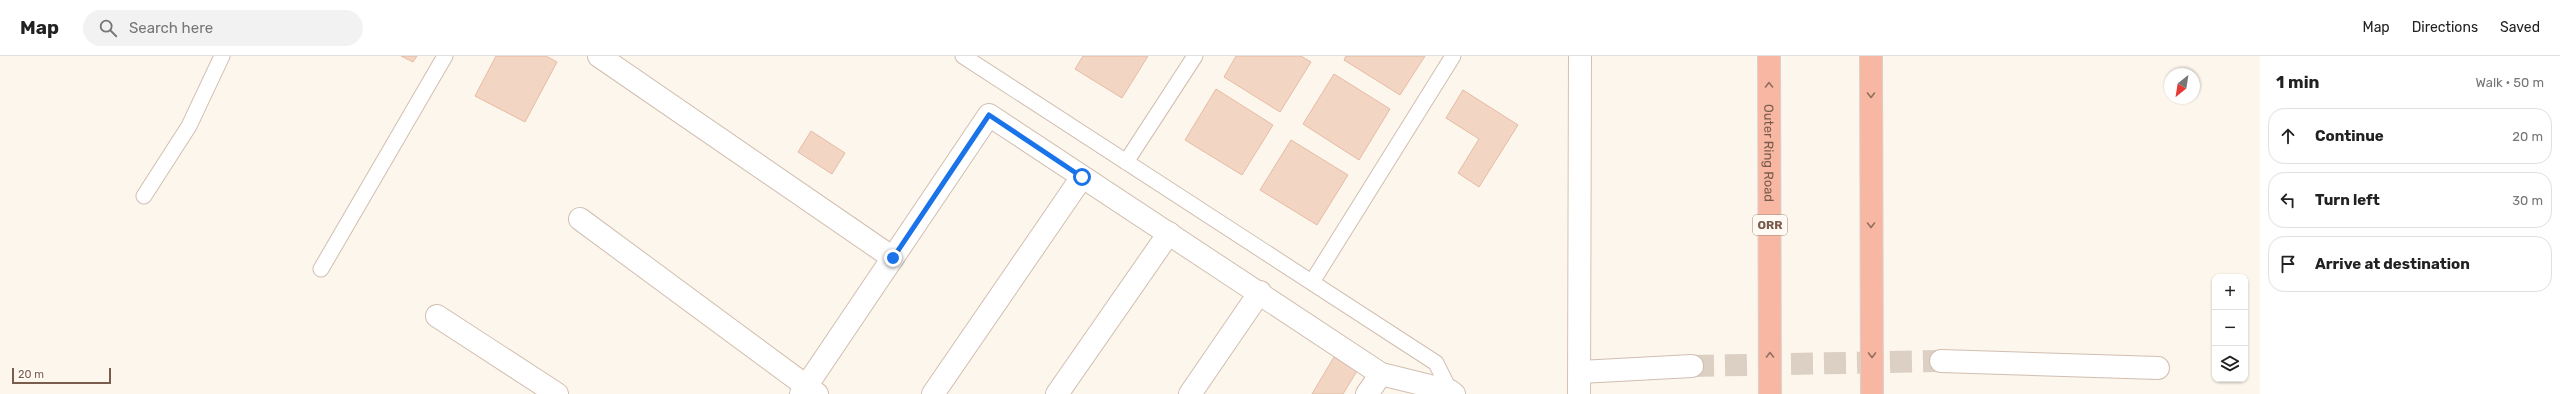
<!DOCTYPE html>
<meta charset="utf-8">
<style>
:root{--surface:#fff;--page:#f2f2f2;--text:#222;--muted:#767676;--line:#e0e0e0}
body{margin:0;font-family:Rubik,sans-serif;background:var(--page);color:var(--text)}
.controls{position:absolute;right:12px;bottom:12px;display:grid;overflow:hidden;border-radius:8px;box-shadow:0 1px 3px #0004}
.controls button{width:36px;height:36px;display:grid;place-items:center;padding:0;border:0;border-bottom:1px solid var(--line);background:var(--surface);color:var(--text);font:20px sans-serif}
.compass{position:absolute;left:2164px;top:12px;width:36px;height:36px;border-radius:50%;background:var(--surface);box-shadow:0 1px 3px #0004;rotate:210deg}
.scale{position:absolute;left:12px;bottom:10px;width:99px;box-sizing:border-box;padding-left:4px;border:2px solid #7a5c4d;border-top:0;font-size:11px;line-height:14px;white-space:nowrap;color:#7a5c4d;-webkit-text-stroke:3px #fffaf3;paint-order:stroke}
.stop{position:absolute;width:12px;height:12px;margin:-9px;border:3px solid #1a73e8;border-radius:50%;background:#fff}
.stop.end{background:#1a73e8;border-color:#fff;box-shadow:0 1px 4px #0008}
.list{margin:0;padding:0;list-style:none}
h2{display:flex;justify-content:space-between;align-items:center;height:52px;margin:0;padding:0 16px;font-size:17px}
h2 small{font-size:13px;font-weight:400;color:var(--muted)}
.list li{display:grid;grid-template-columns:26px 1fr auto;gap:12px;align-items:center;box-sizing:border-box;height:56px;margin:0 8px 8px;padding:0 8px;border:1px solid var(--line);border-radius:16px}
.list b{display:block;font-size:15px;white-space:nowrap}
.list em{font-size:13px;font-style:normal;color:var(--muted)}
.icon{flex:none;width:22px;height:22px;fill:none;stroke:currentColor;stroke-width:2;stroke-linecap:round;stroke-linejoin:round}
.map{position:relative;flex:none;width:2260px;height:338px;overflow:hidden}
header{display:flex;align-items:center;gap:24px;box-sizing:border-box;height:56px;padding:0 20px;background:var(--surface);border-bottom:1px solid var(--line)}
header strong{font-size:19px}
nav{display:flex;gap:22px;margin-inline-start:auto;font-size:14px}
.search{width:280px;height:36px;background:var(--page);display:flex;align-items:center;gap:10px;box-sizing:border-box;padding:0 14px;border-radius:22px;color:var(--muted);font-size:15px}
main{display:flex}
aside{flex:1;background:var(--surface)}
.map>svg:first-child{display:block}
.building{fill:#f3d5c3;stroke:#e6bba3}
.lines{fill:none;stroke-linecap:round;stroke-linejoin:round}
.street-tunnel{stroke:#dcd0c4;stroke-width:22;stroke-dasharray:22 11;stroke-linecap:butt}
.lane-casing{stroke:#d1beb0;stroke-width:17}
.street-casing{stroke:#d1beb0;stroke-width:24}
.secondary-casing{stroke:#d6c0b0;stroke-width:24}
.highway-casing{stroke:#dad1cd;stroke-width:24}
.lane{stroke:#fff;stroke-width:15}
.street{stroke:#fff;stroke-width:22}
.secondary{stroke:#fff;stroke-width:22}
.highway{stroke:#f7b7a3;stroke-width:22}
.oneway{stroke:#936e5e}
.route{stroke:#1a73e8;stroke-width:5}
.labels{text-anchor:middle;stroke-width:3;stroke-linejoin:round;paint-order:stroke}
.shield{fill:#fffaf3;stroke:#a28b7f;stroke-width:1}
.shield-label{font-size:12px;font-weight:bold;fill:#7a5c4d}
.street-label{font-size:13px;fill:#7a5c4d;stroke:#fffaf3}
</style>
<header>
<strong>Map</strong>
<div class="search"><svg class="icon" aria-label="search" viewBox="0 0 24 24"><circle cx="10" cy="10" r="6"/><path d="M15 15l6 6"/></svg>Search here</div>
<nav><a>Map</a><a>Directions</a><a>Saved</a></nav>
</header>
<main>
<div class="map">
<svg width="2260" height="338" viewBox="0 0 2260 338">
<rect width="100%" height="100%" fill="#fdf6ec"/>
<g class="building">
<polygon points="401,0 417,0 413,6"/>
<polygon points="496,0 546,0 557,6 525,66 475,40"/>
<polygon points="1083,0 1148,0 1122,42 1075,13"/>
<polygon points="1236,0 1301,0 1311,6 1280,56 1224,21"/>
<polygon points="1346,0 1425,0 1400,39 1344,4"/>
<polygon points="1334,18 1390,53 1359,104 1303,68"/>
<polygon points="1216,33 1273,69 1242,119 1185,84"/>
<polygon points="1463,34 1518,69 1479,131 1458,117 1479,83 1446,62"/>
<polygon points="811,75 845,97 832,118 798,96"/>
<polygon points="1291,84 1348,119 1317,169 1260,134"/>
<polygon points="1334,301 1357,315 1343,338 1312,338"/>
</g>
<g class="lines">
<polyline class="street-tunnel" points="1692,310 1941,305"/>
<g class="lane-casing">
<g id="lane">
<polyline points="963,0 1436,307 1450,335"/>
<polyline points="1126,106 1195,0"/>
<polyline points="144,140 189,70 222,0"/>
<polyline points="321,213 445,0"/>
<polyline points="1312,226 1453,0"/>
</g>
</g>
<g class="street-casing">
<g id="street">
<polyline points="599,0 893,202"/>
<polyline points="580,163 817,338"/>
<polyline points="437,260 557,338"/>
<polyline points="1941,305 2158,312"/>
<polyline points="1580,316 1692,310"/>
<polyline points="801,338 989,59 1381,318 1450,335 1454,338"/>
<polyline points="933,338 1082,121"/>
<polyline points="1057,338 1169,177"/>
<polyline points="1190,338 1260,236"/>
<polyline points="1367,338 1381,318"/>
</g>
</g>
<g class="secondary-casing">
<polyline id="secondary" points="1579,338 1580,0"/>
</g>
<g class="highway-casing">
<g id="highway">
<path id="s1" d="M 1769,0 L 1770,338"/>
<polyline points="1871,0 1872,338"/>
</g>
</g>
<use href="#lane" class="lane"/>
<use href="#street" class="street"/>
<use href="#secondary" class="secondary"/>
<use href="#highway" class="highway"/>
</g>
<defs><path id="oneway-chevron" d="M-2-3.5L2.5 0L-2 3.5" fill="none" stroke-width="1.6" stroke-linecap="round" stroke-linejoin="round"/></defs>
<g class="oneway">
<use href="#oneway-chevron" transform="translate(1769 29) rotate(-90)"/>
<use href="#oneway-chevron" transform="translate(1871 39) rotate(90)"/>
<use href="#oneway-chevron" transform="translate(1871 169) rotate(90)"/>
<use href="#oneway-chevron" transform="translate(1770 299) rotate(-90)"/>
<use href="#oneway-chevron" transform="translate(1872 299) rotate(90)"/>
</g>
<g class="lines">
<polyline class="route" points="893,202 989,59 1082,121"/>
</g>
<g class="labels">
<rect class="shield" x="1753" y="159" width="34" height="20" rx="3"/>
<g class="shield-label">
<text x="1770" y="173">ORR</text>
</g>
<g class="street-label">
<text dy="5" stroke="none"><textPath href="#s1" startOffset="97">Outer Ring Road</textPath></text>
</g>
</g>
</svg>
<div class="controls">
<button>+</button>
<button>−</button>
<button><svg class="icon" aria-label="layers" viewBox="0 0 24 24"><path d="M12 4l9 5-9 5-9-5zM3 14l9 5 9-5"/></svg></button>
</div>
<svg class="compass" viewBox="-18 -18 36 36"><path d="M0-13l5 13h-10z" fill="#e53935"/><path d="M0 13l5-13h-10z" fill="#767676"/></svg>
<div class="scale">20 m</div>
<div class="stop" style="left:1082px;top:121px"></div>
<div class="stop end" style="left:893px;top:202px"></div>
</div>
<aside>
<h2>1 min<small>Walk · 50 m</small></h2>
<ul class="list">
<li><svg class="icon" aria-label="ahead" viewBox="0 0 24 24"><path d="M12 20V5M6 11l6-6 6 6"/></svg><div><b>Continue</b></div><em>20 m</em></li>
<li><svg class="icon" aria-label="left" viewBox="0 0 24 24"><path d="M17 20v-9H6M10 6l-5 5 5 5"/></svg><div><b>Turn left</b></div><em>30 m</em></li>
<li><svg class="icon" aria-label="arrive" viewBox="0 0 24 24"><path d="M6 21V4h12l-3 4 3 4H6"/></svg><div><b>Arrive at destination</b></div></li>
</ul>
</aside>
</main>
